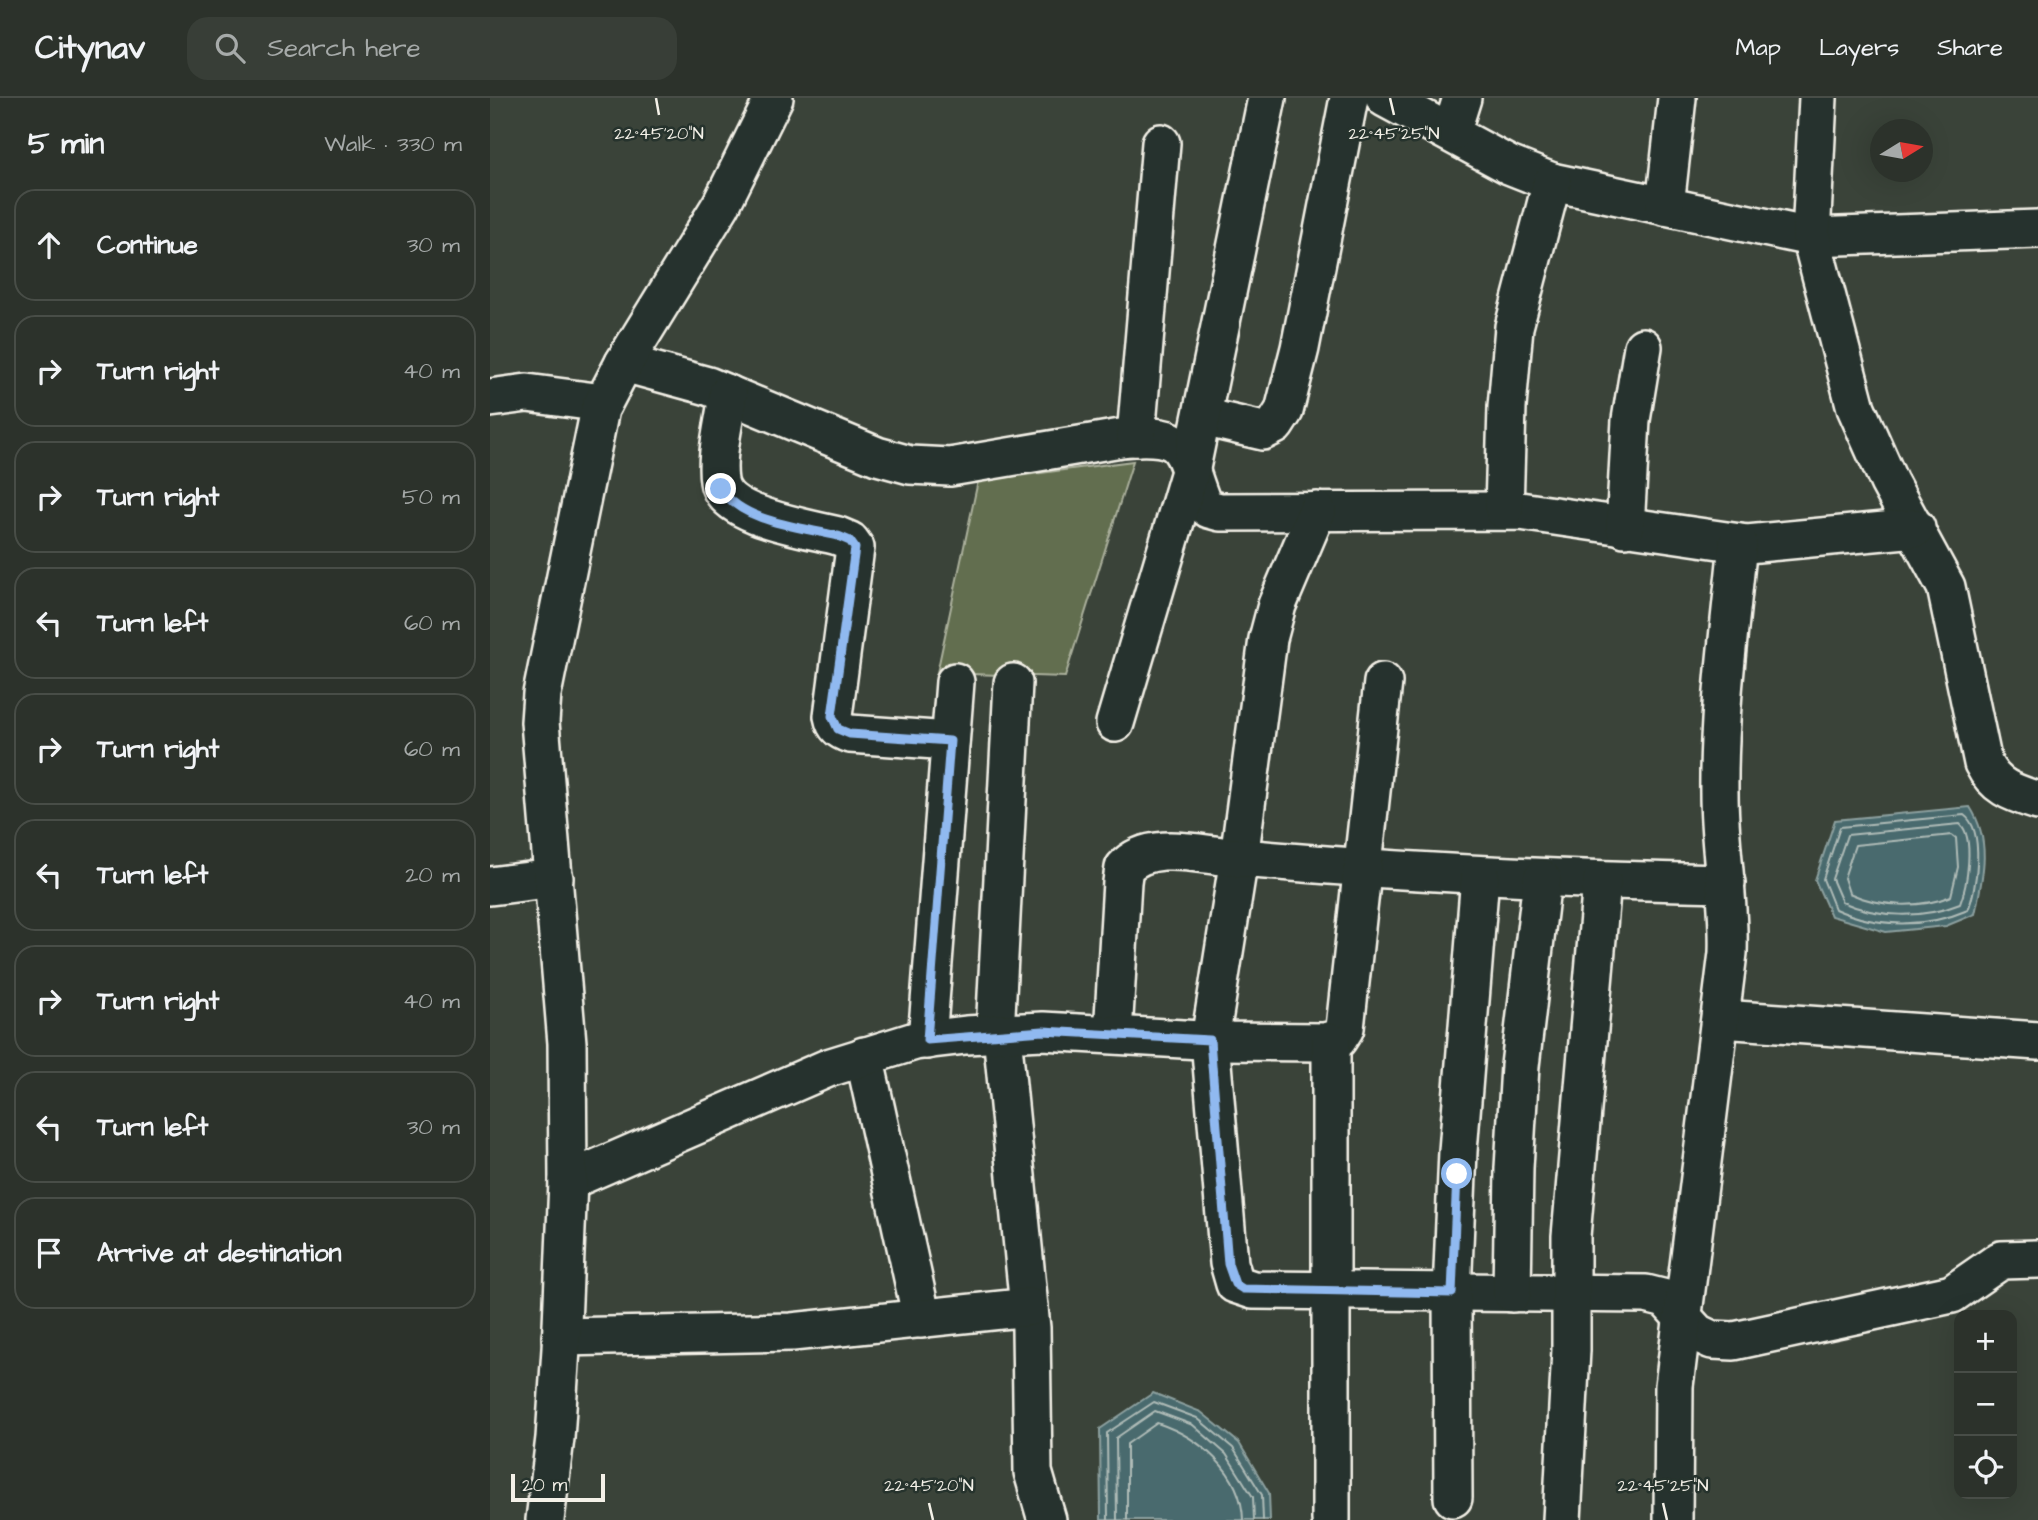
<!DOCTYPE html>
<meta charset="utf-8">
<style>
:root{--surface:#2c322b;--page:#383e37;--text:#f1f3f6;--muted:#a6aaa9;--line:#484d47}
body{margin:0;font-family:"Architects Daughter",sans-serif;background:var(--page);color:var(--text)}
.controls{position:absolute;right:21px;bottom:21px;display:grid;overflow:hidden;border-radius:14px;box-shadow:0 7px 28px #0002}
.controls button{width:63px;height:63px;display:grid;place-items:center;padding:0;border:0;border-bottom:2px solid var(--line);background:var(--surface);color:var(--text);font:35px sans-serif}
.compass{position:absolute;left:1380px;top:21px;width:63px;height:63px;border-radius:50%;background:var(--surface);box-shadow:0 7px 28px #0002;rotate:79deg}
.scale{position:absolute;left:21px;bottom:18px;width:94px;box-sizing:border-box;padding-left:7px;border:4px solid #f4f1e8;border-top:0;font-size:19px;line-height:24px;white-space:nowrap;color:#f4f1e8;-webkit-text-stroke:5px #26332d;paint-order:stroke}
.stop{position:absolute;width:21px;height:21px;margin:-16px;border:5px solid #90b9f0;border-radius:50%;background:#fff}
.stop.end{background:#90b9f0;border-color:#fff;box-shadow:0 2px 7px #0008}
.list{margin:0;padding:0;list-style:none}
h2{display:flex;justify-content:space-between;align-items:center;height:91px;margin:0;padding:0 28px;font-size:30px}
h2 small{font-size:23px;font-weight:400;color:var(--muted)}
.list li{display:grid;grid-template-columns:46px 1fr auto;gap:21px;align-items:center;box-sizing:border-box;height:112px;margin:0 14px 14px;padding:0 14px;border:2px solid var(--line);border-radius:21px}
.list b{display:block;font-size:26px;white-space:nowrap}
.list em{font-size:23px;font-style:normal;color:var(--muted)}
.icon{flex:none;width:38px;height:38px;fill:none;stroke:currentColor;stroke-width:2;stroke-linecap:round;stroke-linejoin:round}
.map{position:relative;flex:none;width:1548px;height:1422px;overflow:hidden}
header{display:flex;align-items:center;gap:42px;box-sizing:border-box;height:98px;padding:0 35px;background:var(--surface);border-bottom:2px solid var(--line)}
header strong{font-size:33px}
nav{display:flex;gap:38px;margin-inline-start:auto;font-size:24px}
.search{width:490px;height:63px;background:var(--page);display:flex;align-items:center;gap:18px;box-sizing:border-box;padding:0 24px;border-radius:21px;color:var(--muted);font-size:26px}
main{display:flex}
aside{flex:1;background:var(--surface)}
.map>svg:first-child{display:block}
.green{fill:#626e50;stroke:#abb09c;stroke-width:2}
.water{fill:#486a6e;stroke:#8da09f;stroke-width:2}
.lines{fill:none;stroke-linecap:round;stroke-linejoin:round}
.shore{stroke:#afbbb7;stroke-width:2}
.minor-casing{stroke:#f4f1e8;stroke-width:42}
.minor{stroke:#26332d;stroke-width:37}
.route{stroke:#90b9f0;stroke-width:9}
.ticks{fill:none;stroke:#f4f1e8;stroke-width:2.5}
.ticks-label{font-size:18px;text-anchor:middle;fill:#f4f1e8;stroke:#26332d;stroke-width:5;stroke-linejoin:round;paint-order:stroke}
</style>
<header>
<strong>Citynav</strong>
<div class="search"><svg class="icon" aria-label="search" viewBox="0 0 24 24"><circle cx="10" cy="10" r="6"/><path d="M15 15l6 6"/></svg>Search here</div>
<nav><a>Map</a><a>Layers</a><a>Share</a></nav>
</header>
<main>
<aside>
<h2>5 min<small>Walk · 330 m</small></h2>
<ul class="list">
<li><svg class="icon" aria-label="ahead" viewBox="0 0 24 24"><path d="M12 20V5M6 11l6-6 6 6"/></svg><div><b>Continue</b></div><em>30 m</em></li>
<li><svg class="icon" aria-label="right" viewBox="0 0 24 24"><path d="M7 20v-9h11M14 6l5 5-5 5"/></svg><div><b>Turn right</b></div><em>40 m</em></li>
<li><svg class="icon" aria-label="right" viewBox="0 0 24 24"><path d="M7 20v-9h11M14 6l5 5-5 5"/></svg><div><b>Turn right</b></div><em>50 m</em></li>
<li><svg class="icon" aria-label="left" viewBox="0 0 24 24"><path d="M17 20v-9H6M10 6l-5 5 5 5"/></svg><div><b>Turn left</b></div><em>60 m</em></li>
<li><svg class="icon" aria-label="right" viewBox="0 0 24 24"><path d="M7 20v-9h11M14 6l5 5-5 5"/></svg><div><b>Turn right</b></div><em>60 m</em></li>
<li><svg class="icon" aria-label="left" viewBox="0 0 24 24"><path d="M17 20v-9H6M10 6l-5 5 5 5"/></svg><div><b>Turn left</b></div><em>20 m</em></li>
<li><svg class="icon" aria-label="right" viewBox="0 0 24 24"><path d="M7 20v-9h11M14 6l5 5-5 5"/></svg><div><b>Turn right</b></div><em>40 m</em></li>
<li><svg class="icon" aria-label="left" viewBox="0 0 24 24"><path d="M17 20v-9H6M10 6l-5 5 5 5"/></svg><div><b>Turn left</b></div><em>30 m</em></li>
<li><svg class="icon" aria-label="arrive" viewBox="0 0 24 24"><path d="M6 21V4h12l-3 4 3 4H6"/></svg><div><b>Arrive at destination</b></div></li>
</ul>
</aside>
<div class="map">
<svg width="1548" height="1422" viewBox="0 0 1548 1422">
<rect width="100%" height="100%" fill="#3a4339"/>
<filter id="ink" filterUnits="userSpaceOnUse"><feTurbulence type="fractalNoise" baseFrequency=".0143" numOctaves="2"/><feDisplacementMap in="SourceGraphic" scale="14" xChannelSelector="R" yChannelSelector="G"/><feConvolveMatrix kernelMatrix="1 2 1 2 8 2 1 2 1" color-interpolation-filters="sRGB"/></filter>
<g filter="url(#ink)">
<polygon class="green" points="643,363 575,579 447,575 488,383"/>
<g class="water">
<path d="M 1480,709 C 1502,743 1493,779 1485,816 L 1456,828 L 1396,834 L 1341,818 L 1325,782 L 1345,722 Z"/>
<polygon points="663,1295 711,1314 749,1345 779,1395 780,1422 611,1422 610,1331"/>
</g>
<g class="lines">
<g class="shore">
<path d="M 1474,717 C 1495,732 1487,790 1478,812 C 1436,830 1387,830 1345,811 L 1333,781 L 1350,729 Z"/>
<path d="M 1470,726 C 1485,739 1477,788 1470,806 C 1433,821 1388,820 1352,804 L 1342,781 L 1357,737 Z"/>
<path d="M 1462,737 L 1466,740 L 1468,769 L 1461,798 C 1430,811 1389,809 1359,795 L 1354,780 L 1365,747 Z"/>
<polyline points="618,1422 617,1335 664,1304 707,1320 743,1350 772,1397 773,1422"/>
<polyline points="627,1422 626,1340 665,1313 703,1327 736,1356 763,1399 764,1422"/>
<path d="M 637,1422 L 637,1346 L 667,1325 C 709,1339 752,1374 753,1422"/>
</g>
<g class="minor-casing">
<g id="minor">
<polyline points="895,0 1019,67 1062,84 1321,139 1548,131"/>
<path d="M 1328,0 L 1321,139 L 1366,310 L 1399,384 L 1456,489 L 1493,665 C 1505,690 1524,695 1548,703"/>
<polyline points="961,35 972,0"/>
<polyline points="1175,108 1187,0"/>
<path d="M 134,265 L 218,288 L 387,358 L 420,367 L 460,369 L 631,340 C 701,334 690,350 712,405 L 719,411 L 730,414 L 1030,413 L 1257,446 L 1426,430"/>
<path d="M 238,296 C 235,323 225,356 229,383 C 234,419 318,430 348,438 L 360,443 L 365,450 L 343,618 C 345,629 350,633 360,636 L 460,643"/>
<polyline points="0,300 37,295 113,305"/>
<polyline points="713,319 773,333 785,327 794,313 810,250 859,0"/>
<polyline points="646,339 671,45"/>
<polyline points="1014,412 1017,309 1024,229 1062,84"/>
<polyline points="827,413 787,507 778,541 749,760 720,942 739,1165 745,1186 763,1192 1156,1196 1176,1201 1207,1235 1222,1242 1244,1243 1462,1196 1511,1162 1548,1161"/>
<polyline points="1135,430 1141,322 1153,249"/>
<polyline points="625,625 701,370 777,0"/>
<polyline points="0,788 64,780"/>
<polyline points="1231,921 1548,943"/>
<polyline points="505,936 523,585"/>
<polyline points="512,936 541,1230 543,1374 557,1422"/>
<path d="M 623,936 L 632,784 L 634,770 C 659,742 707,756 741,759 C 906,774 1070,782 1236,785"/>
<polyline points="437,942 465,584"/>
<polyline points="374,958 432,1221"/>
<polyline points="78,1083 338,970 425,943 476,937 553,933 728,943 834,944 848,941 855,930 893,584"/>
<polyline points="1022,1195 1024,1070 1030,968 1052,781"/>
<polyline points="71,1239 302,1234 539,1209"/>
<polyline points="963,1400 962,1195 968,1053 990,778"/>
<polyline points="55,1422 65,1340 71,1251 78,1083 77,945 50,624 52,596 110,311 134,265 231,107 284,0"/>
<polyline points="841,1422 841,944"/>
<polyline points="1072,1422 1081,1252 1081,1138 1112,783"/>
<path d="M 1183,1422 L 1184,1288 L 1238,855 C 1240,802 1229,749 1229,695 C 1228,612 1240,528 1248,445"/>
</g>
</g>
<use href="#minor" class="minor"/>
</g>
</g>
<g class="lines" filter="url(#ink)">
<path class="route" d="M 231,391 C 253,425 312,429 348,438 L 360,443 L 365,450 L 342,618 L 348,631 L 360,636 L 460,643 L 437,942 L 553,933 L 720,942 L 738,1166 L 745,1186 L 753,1191 L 962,1195 L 967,1076"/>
</g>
<path class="ticks" d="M 166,0 L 169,17M 900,0 L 904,17M 439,1405 L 443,1422M 1173,1405 L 1177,1422"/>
<g class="ticks-label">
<text x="169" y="41">22°45'20"N</text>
<text x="904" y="41">22°45'25"N</text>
<text x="439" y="1393">22°45'20"N</text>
<text x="1173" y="1393">22°45'25"N</text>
</g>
</svg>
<div class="controls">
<button>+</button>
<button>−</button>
<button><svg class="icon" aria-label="locate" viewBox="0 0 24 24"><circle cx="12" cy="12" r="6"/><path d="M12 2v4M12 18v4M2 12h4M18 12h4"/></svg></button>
</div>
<svg class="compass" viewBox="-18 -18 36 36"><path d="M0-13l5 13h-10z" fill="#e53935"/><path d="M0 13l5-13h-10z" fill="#a6aaa9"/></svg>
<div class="scale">20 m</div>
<div class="stop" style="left:967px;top:1076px"></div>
<div class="stop end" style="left:231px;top:391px"></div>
</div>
</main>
